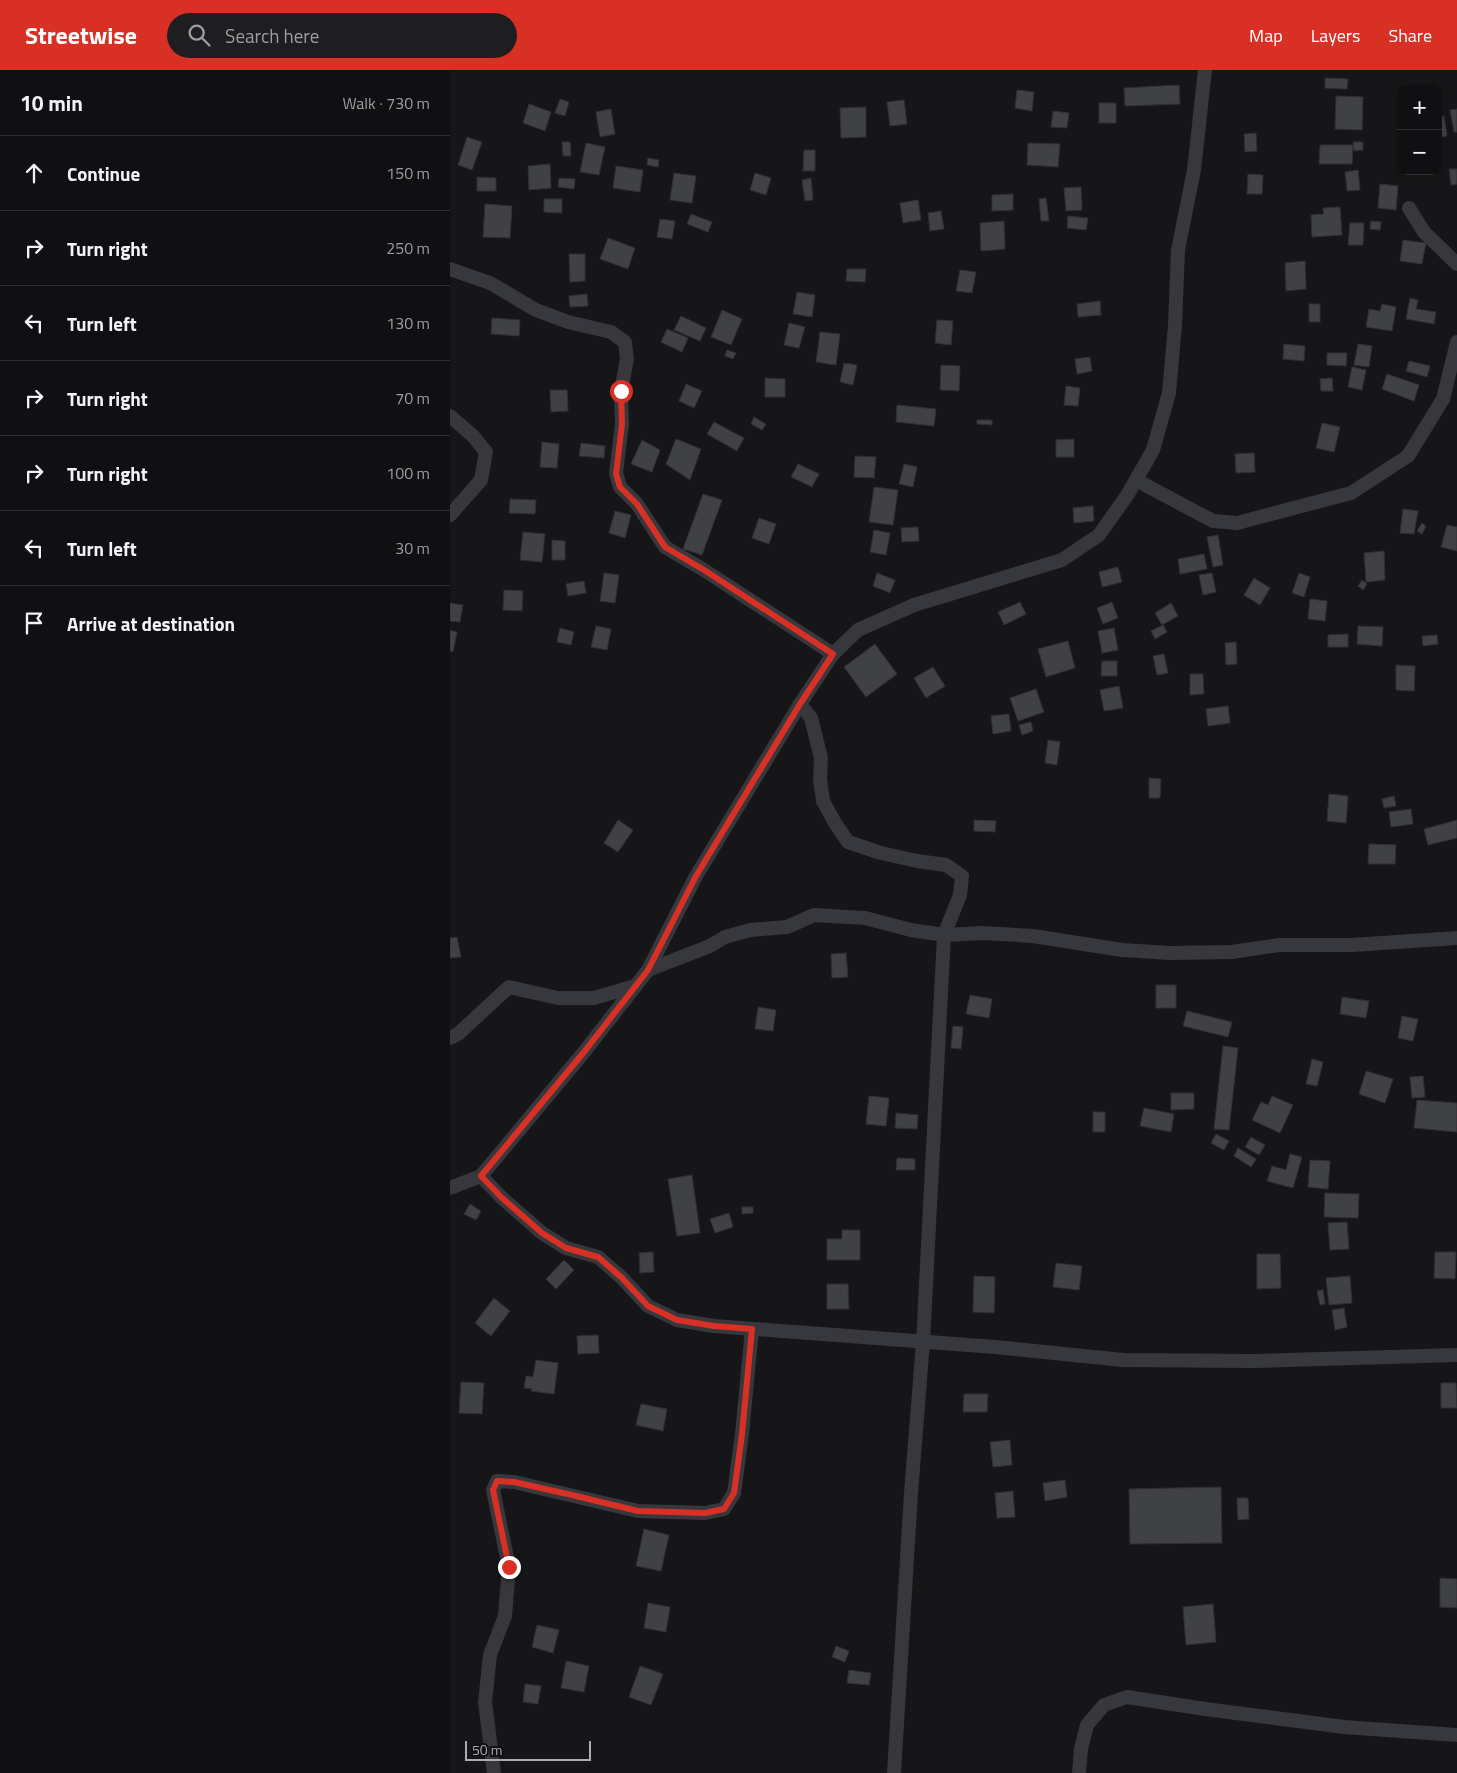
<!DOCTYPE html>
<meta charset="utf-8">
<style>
:root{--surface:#101012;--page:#1e1e20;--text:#f1f3f6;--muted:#9c9d9f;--line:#303032;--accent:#d93025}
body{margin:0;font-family:"Titillium Web",sans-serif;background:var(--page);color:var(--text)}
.controls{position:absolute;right:15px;top:15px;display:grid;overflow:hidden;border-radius:10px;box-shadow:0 2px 8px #0003}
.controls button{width:45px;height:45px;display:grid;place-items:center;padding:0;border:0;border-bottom:1px solid var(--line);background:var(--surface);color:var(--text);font:25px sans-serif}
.scale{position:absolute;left:15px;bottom:12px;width:126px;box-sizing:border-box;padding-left:5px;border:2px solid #a8adb8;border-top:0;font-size:14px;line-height:18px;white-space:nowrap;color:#a8adb8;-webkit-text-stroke:4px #111113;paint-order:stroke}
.stop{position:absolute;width:15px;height:15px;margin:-11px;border:4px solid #d93025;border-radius:50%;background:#fff}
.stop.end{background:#d93025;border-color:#fff;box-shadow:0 1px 5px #0008}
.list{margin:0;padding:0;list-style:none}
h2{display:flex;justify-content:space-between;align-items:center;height:65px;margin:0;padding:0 20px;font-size:21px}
h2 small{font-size:16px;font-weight:400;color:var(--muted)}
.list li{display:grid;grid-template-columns:32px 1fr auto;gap:15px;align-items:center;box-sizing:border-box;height:75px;padding:0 20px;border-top:1px solid var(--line)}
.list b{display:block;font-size:19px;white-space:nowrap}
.list em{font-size:16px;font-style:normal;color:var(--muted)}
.icon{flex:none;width:28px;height:28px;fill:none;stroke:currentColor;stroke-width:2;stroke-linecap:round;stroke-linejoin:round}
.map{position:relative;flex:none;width:1007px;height:1703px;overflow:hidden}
header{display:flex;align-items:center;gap:30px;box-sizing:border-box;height:70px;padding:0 25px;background:var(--accent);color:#fff}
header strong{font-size:24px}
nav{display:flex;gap:28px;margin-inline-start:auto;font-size:18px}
.search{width:350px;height:45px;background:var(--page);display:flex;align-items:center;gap:12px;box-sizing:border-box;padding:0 18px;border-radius:28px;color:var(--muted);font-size:19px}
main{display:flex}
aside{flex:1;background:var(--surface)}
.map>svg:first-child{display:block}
.building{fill:#404145;stroke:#303034}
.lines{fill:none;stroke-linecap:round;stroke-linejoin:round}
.minor{stroke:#37383d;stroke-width:14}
.route{stroke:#d93025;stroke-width:6}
</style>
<header>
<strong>Streetwise</strong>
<div class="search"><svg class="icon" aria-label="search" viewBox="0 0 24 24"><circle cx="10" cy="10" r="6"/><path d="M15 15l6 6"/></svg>Search here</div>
<nav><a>Map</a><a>Layers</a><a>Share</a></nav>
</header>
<main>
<aside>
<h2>10 min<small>Walk · 730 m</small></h2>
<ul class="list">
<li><svg class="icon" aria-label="ahead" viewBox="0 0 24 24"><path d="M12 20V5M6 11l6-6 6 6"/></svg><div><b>Continue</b></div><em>150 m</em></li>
<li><svg class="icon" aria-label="right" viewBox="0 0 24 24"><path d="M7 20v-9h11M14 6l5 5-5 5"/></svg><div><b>Turn right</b></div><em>250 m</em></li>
<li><svg class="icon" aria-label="left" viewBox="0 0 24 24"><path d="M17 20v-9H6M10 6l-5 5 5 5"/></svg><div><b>Turn left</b></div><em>130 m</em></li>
<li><svg class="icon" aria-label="right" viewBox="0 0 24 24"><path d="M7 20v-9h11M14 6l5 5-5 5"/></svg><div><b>Turn right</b></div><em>70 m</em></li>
<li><svg class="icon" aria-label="right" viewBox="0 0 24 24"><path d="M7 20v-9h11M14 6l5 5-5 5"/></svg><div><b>Turn right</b></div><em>100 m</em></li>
<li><svg class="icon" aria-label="left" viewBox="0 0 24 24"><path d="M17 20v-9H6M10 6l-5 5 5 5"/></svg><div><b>Turn left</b></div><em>30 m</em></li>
<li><svg class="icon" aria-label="arrive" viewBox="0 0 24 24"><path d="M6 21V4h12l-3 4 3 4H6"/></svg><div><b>Arrive at destination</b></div></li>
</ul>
</aside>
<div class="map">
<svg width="1007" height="1703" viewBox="0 0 1007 1703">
<rect width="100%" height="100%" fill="#161618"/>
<g class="building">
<polygon points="875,8 898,9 897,19 875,18"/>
<polygon points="729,15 730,34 675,36 674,18"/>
<polygon points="567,20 584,22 582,41 565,38"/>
<polygon points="886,26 913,27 912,60 885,59"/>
<polygon points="110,29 119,32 115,46 105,43"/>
<polygon points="454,30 457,54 440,56 437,32"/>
<rect x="649" y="33" width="17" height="20"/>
<polygon points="79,34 101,42 95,61 73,53"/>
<polygon points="416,37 416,67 391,68 390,38"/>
<polygon points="161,39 165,64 150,67 146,42"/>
<polygon points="1007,39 1007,62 1004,62 1000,40"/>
<polygon points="603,41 619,43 617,58 601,57"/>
<polygon points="994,46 997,66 988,68 988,47"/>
<polygon points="806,63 807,81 795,82 794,64"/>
<polygon points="17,67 32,72 22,100 8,95"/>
<polygon points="112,72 120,72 121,86 113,86"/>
<polygon points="903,72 913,72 913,80 904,81"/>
<polygon points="136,73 155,77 149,105 130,102"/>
<polygon points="578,73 610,74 608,97 577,95"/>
<polygon points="870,75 903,75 902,94 869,94"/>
<polygon points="354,80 365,80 365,101 353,101"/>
<polygon points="198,88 209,90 208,97 197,95"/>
<polygon points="100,94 101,118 79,120 78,96"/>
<polygon points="166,96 193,100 190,122 163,118"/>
<polygon points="999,99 1007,99 1007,114 1001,115"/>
<polygon points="908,100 910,120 897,121 895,102"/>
<polygon points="224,103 246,106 242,133 220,130"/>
<polygon points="305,103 321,108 316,125 300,120"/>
<polygon points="798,104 813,105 812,124 797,124"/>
<polygon points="27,107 46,108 46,121 27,121"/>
<polygon points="109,108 125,109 124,119 108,117"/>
<polygon points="361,108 363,130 355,131 352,110"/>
<polygon points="930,114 948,116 946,140 928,138"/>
<polygon points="631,117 632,140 616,141 614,118"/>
<polygon points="563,124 563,140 542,141 542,125"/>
<polygon points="596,128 599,151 591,151 589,129"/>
<polygon points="94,129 112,129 112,143 94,142"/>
<polygon points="468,130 471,150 453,153 450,133"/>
<polygon points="35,134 62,136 60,168 33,167"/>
<polygon points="890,137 892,165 862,167 861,145 874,144 873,138"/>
<polygon points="491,141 494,159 480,161 478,143"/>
<polygon points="241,144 262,152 258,162 237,154"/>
<polygon points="618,146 638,148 636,160 617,158"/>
<polygon points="210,149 225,151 222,169 207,167"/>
<polygon points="554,151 555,179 531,181 530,153"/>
<polygon points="921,151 931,152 930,160 920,159"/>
<polygon points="900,153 914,153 913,175 898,175"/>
<polygon points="158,168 185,178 178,199 150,189"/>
<polygon points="953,170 976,173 972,194 950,191"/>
<polygon points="119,184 135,184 135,211 120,212"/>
<polygon points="855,191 856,219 836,221 835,193"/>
<polygon points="397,199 416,199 415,212 396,211"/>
<polygon points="510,200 526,202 522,223 506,221"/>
<polygon points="347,222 365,225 362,247 343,244"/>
<polygon points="137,224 138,236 120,237 119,226"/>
<polygon points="960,228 968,230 966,239 986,242 984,254 956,249"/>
<polygon points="650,231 651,245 628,247 627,234"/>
<rect x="859" y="234" width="11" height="18"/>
<polygon points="932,234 946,237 942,261 916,257 919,239 930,241"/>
<polygon points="272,240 292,249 281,275 261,267"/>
<polygon points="231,246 256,258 250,271 224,260"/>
<polygon points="42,248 70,250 69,266 41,264"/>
<polygon points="487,250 503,251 501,275 485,273"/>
<polygon points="339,253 355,257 349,278 334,275"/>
<polygon points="217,259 238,268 232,282 211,272"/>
<polygon points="370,262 390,264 386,295 366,292"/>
<polygon points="834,274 855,276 854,291 833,289"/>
<polygon points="908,274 922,276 919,297 904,295"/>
<polygon points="277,280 286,283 283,289 275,286"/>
<polygon points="877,283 897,283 896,296 877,295"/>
<polygon points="640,287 642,301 627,304 625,289"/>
<polygon points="959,291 980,296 977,307 956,301"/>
<polygon points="394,293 407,295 403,315 390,312"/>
<polygon points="491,295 510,296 509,321 490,320"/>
<polygon points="902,297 916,300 912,320 898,317"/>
<polygon points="937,304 969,315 964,331 932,319"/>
<polygon points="315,308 335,309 335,327 315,327"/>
<polygon points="882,308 883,321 871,321 870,309"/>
<polygon points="236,314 252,321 244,338 229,331"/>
<polygon points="616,316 630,318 628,336 614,335"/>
<polygon points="100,320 117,320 118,341 101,342"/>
<polygon points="447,335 486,339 484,356 446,352"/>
<polygon points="304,347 316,354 312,360 301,354"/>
<polygon points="527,350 542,350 542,355 527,354"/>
<polygon points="264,352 294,368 287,381 257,364"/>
<polygon points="872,353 890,357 884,382 866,378"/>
<polygon points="226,369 251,379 240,410 216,394"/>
<polygon points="624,369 624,387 606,387 606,370"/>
<polygon points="192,370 210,380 202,402 181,394"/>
<polygon points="92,372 109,374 107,398 90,397"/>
<polygon points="131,373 155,376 154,388 129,386"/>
<polygon points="804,383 805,402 786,403 785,384"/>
<polygon points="405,386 426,387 424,408 404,407"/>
<polygon points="348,394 369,404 362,417 341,407"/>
<polygon points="454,394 467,397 463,417 449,414"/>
<polygon points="424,417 448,420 443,455 419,452"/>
<polygon points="253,424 272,430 252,485 233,479"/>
<polygon points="60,429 86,430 85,444 59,443"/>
<polygon points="643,436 644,451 624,453 623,438"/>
<polygon points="953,439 968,441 964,464 950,463"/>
<polygon points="165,441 181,445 175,468 159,463"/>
<polygon points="309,448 326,454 319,474 302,468"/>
<polygon points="972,453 976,456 972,464 967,461"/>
<polygon points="997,455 1007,457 1007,481 991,477"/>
<polygon points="468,457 469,471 452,472 451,458"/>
<polygon points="424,460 440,463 436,485 420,482"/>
<polygon points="73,462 95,464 92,492 70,490"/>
<polygon points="768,465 773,495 763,497 757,467"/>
<polygon points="102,470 115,471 115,490 102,490"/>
<polygon points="934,481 935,510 916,512 914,483"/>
<polygon points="754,484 757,499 730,504 728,489"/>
<polygon points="668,497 672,512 652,517 649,502"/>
<polygon points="154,503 169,505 165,533 150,531"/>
<polygon points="427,503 445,510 440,523 423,516"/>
<polygon points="762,503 766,522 753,525 749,505"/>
<polygon points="849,503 860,507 854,527 842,523"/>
<polygon points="804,508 820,518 810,535 794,525"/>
<polygon points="912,510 917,514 913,520 908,516"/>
<polygon points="134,511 136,523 118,526 116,514"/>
<polygon points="54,520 73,521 72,541 53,540"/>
<polygon points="860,529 877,531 875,551 858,549"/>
<polygon points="570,532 576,544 554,555 548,542"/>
<polygon points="662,532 668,548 653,554 647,538"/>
<polygon points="0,533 13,535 10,552 0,551"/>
<polygon points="721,533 728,546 712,555 705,543"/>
<polygon points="713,555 717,562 705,569 701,561"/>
<polygon points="146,556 161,559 157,580 141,577"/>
<polygon points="908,556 933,557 932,576 907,574"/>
<polygon points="110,558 124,562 121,575 107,572"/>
<polygon points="664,558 668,580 652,583 648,561"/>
<polygon points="0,560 7,562 3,582 0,581"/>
<polygon points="898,564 898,577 878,577 878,565"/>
<polygon points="987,565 988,574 973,576 972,566"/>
<polygon points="618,571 625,598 596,607 588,579"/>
<polygon points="786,572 787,594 776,595 775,573"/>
<polygon points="425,574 447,604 416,627 394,597"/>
<polygon points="714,584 718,603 707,605 703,586"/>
<polygon points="652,591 667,591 667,606 651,606"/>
<polygon points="946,595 965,596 964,621 946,620"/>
<polygon points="483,597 495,616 476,628 464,608"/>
<polygon points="740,604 753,604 754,624 740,625"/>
<polygon points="669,616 673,638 654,641 650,620"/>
<polygon points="586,619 594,642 568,651 560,628"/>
<polygon points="778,636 780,653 758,656 756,639"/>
<polygon points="559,644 561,661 543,664 541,646"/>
<polygon points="581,652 583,661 572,665 569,655"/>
<polygon points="598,670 610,672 607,695 595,693"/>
<polygon points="699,708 711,709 710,728 699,728"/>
<polygon points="879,724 898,726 896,753 877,751"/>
<polygon points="944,726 946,736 934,738 932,729"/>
<polygon points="961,739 963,754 941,757 939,742"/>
<polygon points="168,750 183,760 168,782 154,773"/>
<polygon points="524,750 546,751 545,762 524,761"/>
<polygon points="1007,750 1007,768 978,775 974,759"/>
<polygon points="919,774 946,775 945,794 918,794"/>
<polygon points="7,867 11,887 0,888 0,868"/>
<polygon points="396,883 398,907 382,908 381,884"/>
<rect x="706" y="915" width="20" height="23"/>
<polygon points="520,925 542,929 539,948 516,944"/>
<polygon points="892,927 919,931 916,948 890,944"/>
<polygon points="308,937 326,940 323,961 305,959"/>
<polygon points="737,941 782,952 778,967 733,956"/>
<polygon points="952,946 968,949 963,971 948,968"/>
<polygon points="503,956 513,957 511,979 501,978"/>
<polygon points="773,976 788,978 779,1060 764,1059"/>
<polygon points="862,989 873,992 867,1016 856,1014"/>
<polygon points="916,1001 943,1009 935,1033 909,1024"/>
<polygon points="973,1006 975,1027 962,1028 960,1007"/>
<polygon points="721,1023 744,1023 744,1039 721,1040"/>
<polygon points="419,1026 439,1028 436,1056 416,1054"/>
<polygon points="822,1026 843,1035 830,1063 802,1050 811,1032 818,1035"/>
<polygon points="967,1030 1007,1033 1007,1062 964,1058"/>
<polygon points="694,1038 724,1044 721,1062 690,1056"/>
<rect x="643" y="1042" width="12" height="20"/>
<polygon points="446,1043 468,1045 467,1059 445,1058"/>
<polygon points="766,1064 779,1071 774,1080 761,1073"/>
<polygon points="801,1067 815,1075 809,1085 795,1077"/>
<polygon points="788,1078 806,1089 801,1097 784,1086"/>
<polygon points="840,1084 852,1087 843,1118 817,1111 822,1096 836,1100"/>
<polygon points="447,1088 465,1089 465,1100 446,1100"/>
<polygon points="860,1090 880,1091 878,1119 858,1117"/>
<polygon points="242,1105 250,1163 227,1166 218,1109"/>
<polygon points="875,1123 909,1124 908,1148 874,1147"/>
<polygon points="20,1134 31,1141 26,1150 14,1144"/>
<polygon points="292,1137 303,1137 303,1143 292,1144"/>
<polygon points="279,1143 283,1157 265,1163 260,1149"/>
<polygon points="897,1152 899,1179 880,1180 878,1153"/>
<polygon points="392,1160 410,1160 410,1190 377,1190 377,1169 392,1169"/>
<polygon points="203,1182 204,1202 190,1203 189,1183"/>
<polygon points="985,1182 1006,1182 1005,1209 984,1208"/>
<polygon points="807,1184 830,1184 831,1218 807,1219"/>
<polygon points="114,1190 124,1200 106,1219 96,1209"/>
<polygon points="606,1193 632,1196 629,1220 603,1217"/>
<polygon points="524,1206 545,1207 544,1243 523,1242"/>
<polygon points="900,1206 902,1233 879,1235 876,1208"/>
<polygon points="377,1214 398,1214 399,1239 377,1239"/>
<polygon points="873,1220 875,1234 870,1235 867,1221"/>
<polygon points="44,1228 60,1241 41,1266 25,1253"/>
<polygon points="894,1238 897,1257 885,1260 882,1240"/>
<polygon points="148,1265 149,1283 128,1284 127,1266"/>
<polygon points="86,1290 108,1293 104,1324 81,1321 82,1319 74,1318 76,1306 83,1307"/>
<polygon points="11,1312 34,1313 32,1344 9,1343"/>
<polygon points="991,1313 1006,1313 1007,1338 991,1338"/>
<polygon points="514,1324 538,1324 537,1342 513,1342"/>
<polygon points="191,1334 217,1339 213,1361 186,1355"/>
<polygon points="560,1370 562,1395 543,1397 540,1372"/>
<polygon points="615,1410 617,1427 595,1431 593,1413"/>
<polygon points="771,1417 772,1473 680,1474 679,1419"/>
<polygon points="563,1421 565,1447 547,1448 545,1423"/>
<polygon points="787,1428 798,1428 799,1449 788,1450"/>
<polygon points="194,1459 219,1465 211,1501 186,1496"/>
<polygon points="990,1508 1007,1509 1007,1538 990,1537"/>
<polygon points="198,1533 220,1537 216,1562 194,1558"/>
<polygon points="763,1534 766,1572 736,1575 733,1537"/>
<polygon points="87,1555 109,1560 103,1583 82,1577"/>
<polygon points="386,1576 399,1581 395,1592 382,1587"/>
<polygon points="116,1591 139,1596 134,1622 111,1618"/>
<polygon points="190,1596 213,1604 201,1635 179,1627"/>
<polygon points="399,1600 421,1603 419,1615 397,1613"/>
<polygon points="75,1614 91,1616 88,1634 73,1632"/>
</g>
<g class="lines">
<g class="minor">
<polyline points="959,138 974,162 1007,194"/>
<polyline points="0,199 40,213 86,240 118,252 161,262 175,272 177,289 171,321 172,354 166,403 170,417 187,434 215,477 254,500 383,584"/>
<polyline points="0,346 23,366 36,382 31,410 0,445"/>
<polyline points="686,410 763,451 787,453 901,423 958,386 993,329 1007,272"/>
<polyline points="350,634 361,648 371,688 370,709 373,731 385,753 398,772 431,783 467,791 496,795 512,806 510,825 494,865 473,1272 461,1423 444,1703"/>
<polyline points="198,900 260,876 275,867 300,860 337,857 364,845 415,848 461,860 494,865 533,863 583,866 672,880 720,883 782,882 829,875 902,875 1007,868"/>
<polyline points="0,968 8,964 59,917 108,928 144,928 185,916"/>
<polyline points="31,1106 52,1128 92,1163 116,1178 148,1187 172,1208 198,1236 227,1250 264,1256 545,1277 673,1290 805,1291 1007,1285"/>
<polyline points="0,1118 31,1106 134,982 198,900 246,806 350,634 383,584 408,560 464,535 612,490 649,465 678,424 703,380 719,323 725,255 728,180 744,100 755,0"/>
<polyline points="44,1703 35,1632 40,1585 55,1546 59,1497 43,1420 47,1411 64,1412 188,1441 255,1443 274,1439 284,1423 292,1364 302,1259"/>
<polyline points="629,1703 631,1679 637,1655 654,1635 677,1627 755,1639 894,1657 1007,1665"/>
</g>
</g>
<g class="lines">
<polyline class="route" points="59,1497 43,1420 47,1411 64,1412 122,1425 188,1441 255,1443 274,1439 284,1423 292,1364 302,1259 264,1256 227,1250 198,1236 172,1208 148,1187 116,1178 92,1163 52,1128 31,1106 134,982 198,900 246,806 350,634 383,584 254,500 215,477 187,434 170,417 166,404 172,354 171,321"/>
</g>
</svg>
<div class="controls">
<button>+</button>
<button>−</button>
</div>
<div class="scale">50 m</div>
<div class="stop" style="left:171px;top:321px"></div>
<div class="stop end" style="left:59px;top:1497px"></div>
</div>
</main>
